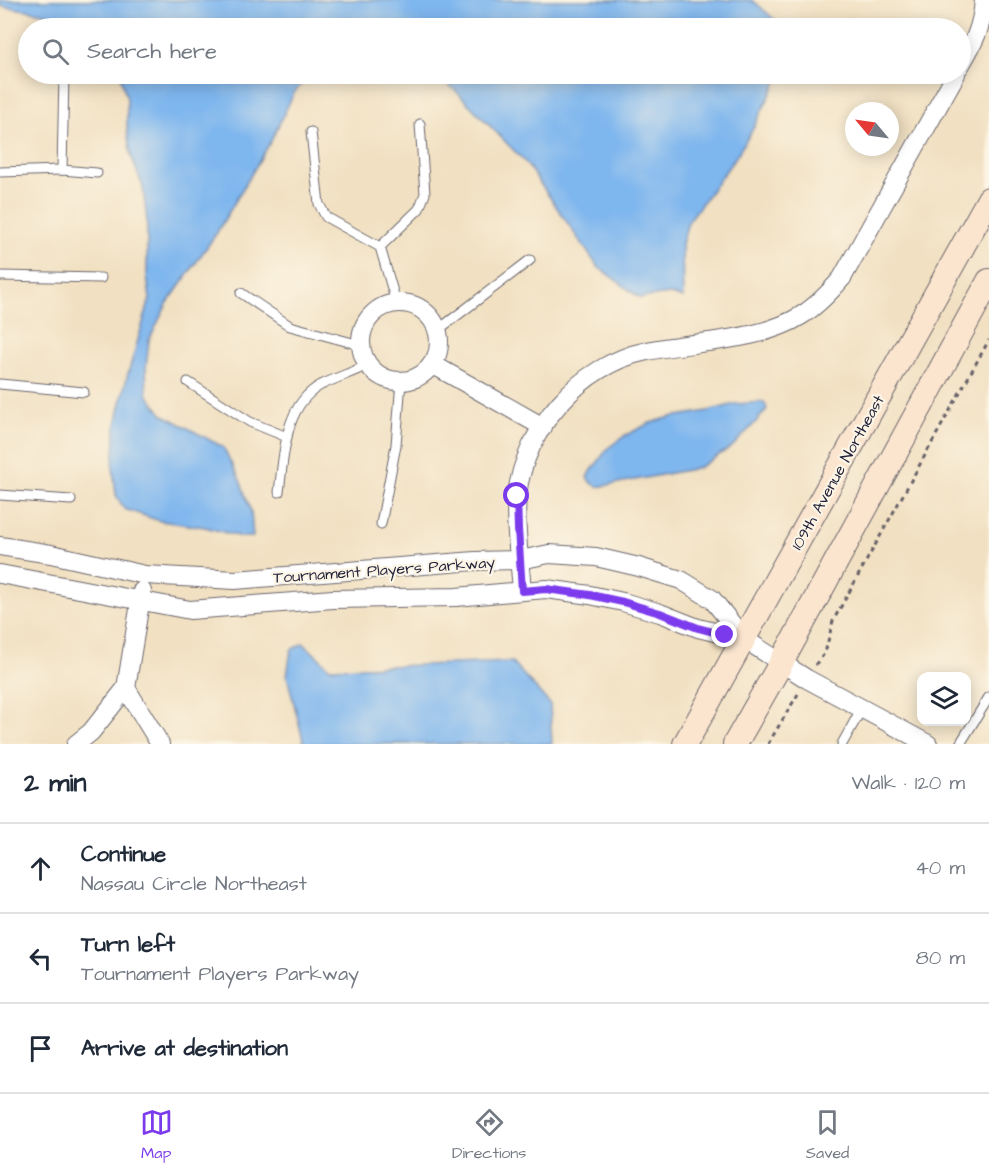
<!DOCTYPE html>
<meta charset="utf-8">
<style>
:root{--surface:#fff;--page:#f6f6f7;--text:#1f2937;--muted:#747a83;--line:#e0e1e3;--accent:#7c3aed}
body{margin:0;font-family:"Architects Daughter",sans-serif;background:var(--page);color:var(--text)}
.controls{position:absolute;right:18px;bottom:18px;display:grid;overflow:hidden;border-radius:12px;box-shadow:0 3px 15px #0003}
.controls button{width:54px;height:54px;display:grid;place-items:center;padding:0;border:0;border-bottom:2px solid var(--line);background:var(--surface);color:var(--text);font:30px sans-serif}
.compass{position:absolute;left:845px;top:102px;width:54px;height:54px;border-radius:50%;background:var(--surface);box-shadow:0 3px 15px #0003;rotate:299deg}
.stop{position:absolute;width:18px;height:18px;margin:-14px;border:4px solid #7c3aed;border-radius:50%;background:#fff}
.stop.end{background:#7c3aed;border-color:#fff;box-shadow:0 2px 6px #0008}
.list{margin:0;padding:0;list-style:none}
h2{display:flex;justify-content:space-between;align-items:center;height:78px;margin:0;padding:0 24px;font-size:26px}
h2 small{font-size:20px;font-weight:400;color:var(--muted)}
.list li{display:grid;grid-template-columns:39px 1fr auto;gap:18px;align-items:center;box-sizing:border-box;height:90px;padding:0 24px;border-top:2px solid var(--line)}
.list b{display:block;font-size:22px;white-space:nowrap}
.list p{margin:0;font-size:20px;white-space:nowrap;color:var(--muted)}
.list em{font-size:20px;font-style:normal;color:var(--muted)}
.icon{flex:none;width:33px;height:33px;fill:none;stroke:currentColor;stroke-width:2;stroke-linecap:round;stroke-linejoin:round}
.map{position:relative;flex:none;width:989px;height:744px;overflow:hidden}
.search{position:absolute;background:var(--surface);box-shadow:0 3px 15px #0003;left:18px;right:18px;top:18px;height:66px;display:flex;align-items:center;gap:15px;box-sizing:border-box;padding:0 21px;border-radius:33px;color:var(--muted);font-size:22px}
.sheet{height:348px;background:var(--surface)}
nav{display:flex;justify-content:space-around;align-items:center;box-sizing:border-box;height:84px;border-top:2px solid var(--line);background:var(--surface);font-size:16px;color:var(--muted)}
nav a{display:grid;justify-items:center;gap:3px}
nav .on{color:var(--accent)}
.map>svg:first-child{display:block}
.water{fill:#7eb6ee;stroke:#506c94;stroke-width:1.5}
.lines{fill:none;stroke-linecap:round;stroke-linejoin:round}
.lane-casing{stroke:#6a646a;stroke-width:11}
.street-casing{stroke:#6a646a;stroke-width:20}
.secondary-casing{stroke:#6a646a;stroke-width:26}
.path{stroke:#6a646a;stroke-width:3;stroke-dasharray:4.5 4.5;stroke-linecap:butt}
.lane{stroke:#fff;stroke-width:9}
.street{stroke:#fff;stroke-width:18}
.secondary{stroke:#fbe5cf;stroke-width:24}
.route{stroke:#7c3aed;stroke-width:8}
.labels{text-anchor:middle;stroke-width:4.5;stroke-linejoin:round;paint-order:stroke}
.street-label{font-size:16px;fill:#22223b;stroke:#fcf5e5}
</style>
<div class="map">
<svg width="989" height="744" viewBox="0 0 989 744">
<rect width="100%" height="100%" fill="#fcf5e5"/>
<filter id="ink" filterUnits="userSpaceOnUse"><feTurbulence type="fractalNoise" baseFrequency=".0167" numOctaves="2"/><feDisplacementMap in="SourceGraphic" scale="12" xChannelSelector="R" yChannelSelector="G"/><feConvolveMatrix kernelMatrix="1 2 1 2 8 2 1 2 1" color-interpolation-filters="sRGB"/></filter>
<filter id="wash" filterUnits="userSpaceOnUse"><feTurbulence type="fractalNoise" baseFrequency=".008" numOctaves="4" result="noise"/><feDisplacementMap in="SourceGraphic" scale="24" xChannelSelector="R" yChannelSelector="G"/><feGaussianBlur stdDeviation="1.35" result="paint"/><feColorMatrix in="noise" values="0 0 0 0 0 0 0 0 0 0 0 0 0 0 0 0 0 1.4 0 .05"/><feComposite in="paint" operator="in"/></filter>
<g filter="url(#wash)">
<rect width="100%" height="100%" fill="#f1e0c1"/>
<g class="water">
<path d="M 0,0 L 751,0 L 756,3 L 784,28 L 87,28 C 61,14 29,10 0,6 Z"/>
<polygon points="120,74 310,74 294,93 271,141 216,234 167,304 149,340 146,368 147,394 162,414 223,447 240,480 251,511 253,537 241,537 205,527 160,521 124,509 116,495 113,467 116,424 127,377 150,299 147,276 147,222 143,187 131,156 127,131 127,99"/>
<polygon points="432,74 781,74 749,136 733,161 688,222 682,244 683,298 670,294 640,298 598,267 526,163 455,90"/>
<polygon points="764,402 767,409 755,423 732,447 698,468 598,487 590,482 587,477 608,448 626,435 650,423 671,417 708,411 735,404"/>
<polygon points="303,643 330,668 512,662 550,704 552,744 304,744 287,676 291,650"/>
</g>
</g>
<g filter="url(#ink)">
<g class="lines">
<g class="lane-casing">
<g id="lane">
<polyline points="311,132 319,204 326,217 380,247 396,302"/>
<polyline points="62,170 64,74"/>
<polyline points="0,172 62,170 97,173"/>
<polyline points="380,247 419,209 425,194 420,124"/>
<polyline points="0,276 101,278"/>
<polyline points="241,293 290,326 360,345"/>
<polyline points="438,330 530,260"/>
<polyline points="188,382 250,422 287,437"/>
<polyline points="0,384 84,392"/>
<path d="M 279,492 C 284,455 284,405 321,385 C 336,378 353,372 368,365"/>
<polyline points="0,495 71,500"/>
<polyline points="381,524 396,445 401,381"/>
<polyline points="842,744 862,708"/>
<polyline points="960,744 989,697"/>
</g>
</g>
<g class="street-casing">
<g id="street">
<path d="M 960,66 C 974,42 982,28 984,0"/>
<circle cx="400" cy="342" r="39"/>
<polyline points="432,364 543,427"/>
<polyline points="0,546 51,554 145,575 235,580 475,561 520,560 549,554 596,557 639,567 681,580 712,599 744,639"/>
<polyline points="0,574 190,610 333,599 456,597 546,589 590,595 623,602 660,613 698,628 744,639 807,679 928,744"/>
<path d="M 522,591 C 520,561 514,525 517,495 C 525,428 580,365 647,351 C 695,341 760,342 802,315 C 818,305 830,292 842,278 L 956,74"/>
<polyline points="126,688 142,591"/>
<polyline points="76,744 91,732 126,688 160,744"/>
</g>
</g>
<g class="secondary-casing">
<g id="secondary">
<polyline points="685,744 989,199"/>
<polyline points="735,744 781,663 989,281"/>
</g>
</g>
<g class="path">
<polyline points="815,665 825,653 833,621 989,340"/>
<polyline points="768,744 798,694"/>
</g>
<use href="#lane" class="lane"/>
<use href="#street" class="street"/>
<use href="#secondary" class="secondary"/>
</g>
</g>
<g class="lines" filter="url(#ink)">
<polyline class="route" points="517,496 518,529 522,591 546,589 590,595 623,602 660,613 698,628 725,635"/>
</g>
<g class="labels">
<g class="street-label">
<text transform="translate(837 472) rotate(-61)" y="6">109th Avenue Northeast</text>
<text transform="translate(384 569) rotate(-4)" y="6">Tournament Players Parkway</text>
</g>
</g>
</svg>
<div class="controls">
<button><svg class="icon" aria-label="layers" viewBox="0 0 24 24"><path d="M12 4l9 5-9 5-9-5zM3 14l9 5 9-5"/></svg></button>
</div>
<svg class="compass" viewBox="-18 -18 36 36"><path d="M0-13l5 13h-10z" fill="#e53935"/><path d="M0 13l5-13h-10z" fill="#747a83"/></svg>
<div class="stop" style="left:517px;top:496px"></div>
<div class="stop end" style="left:725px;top:635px"></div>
<div class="search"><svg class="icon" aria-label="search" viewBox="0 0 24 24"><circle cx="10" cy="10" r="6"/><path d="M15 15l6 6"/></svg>Search here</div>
</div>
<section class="sheet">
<h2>2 min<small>Walk · 120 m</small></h2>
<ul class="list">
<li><svg class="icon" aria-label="ahead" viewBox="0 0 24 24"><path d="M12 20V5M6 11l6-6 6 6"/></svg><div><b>Continue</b><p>Nassau Circle Northeast</p></div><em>40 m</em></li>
<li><svg class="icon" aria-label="left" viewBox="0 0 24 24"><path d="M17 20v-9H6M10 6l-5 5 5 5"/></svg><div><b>Turn left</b><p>Tournament Players Parkway</p></div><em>80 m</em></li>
<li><svg class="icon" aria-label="arrive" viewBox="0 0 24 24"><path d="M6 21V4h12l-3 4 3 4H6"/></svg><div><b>Arrive at destination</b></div></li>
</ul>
</section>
<nav>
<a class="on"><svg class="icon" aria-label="map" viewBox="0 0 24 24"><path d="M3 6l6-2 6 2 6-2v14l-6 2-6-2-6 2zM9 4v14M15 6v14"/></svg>Map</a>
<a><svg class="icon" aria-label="directions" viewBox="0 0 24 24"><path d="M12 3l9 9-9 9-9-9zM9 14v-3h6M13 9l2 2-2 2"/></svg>Directions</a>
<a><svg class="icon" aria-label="saved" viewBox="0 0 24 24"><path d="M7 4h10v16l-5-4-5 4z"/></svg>Saved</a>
</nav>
